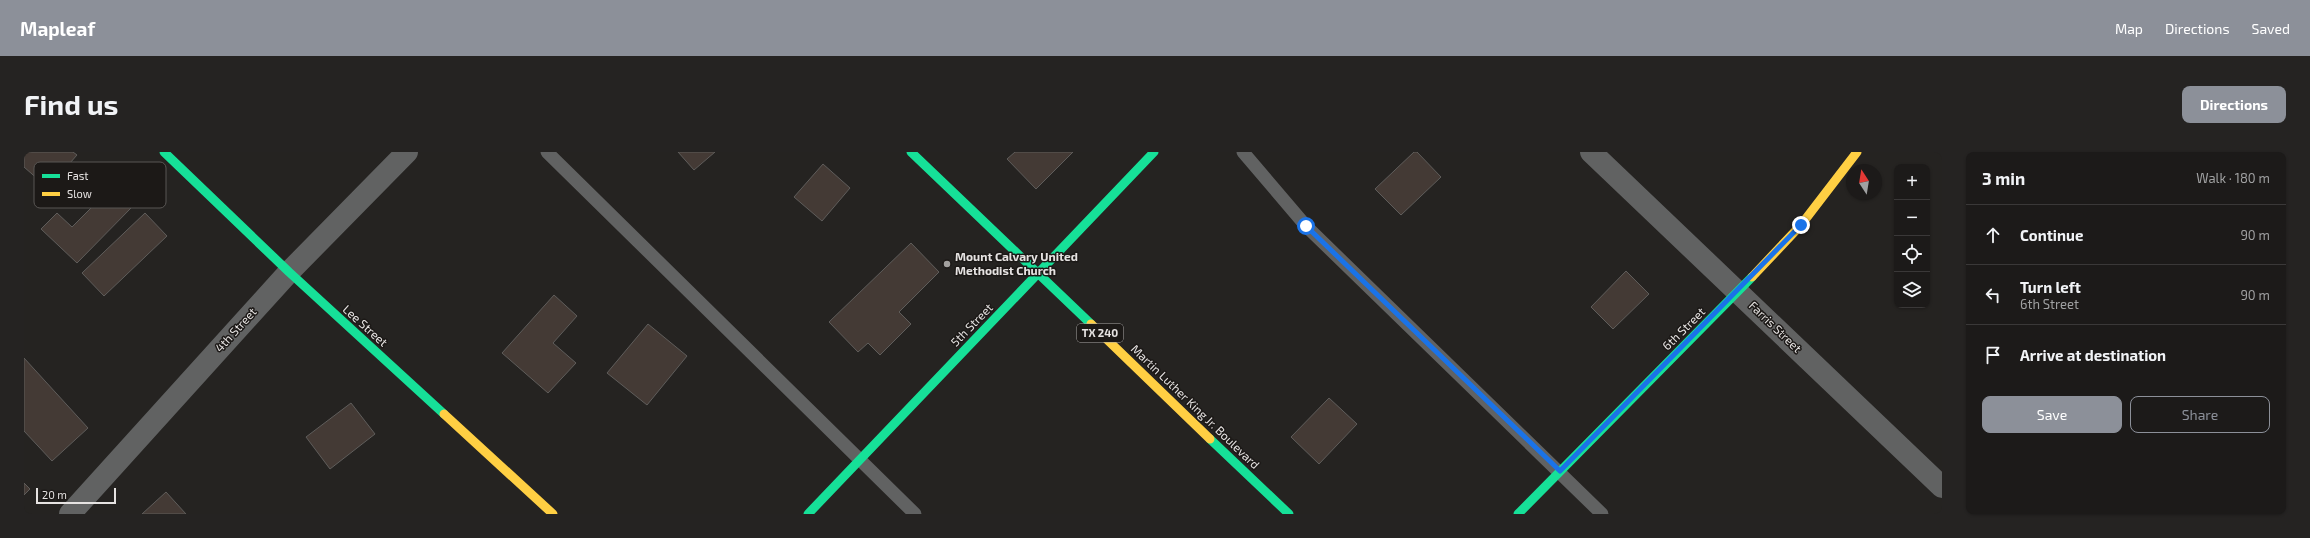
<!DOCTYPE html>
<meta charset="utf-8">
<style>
:root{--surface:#1c1a19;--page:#252322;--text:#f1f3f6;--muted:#a0a1a2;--line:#3a3838;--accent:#8c9099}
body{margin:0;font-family:"Exo 2",sans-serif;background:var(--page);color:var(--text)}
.controls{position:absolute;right:12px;top:12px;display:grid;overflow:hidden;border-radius:8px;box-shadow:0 1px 3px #0004}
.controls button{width:36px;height:36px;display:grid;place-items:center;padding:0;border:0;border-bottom:1px solid var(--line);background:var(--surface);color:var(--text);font:20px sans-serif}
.compass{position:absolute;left:1822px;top:12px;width:36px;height:36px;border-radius:50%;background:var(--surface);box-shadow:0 1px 3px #0004;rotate:348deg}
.scale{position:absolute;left:12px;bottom:10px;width:80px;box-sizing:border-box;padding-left:4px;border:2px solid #e6e3e2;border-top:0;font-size:11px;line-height:14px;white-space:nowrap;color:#e6e3e2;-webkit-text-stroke:3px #1c1917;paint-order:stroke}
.stop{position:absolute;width:12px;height:12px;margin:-9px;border:3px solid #1a73e8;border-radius:50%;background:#fff}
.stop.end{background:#1a73e8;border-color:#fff;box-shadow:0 1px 4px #0008}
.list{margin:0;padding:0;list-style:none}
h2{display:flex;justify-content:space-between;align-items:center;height:52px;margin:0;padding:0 16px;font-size:17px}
h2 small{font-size:13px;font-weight:400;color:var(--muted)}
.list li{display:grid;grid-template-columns:26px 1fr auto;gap:12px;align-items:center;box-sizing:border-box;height:60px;padding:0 16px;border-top:1px solid var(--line)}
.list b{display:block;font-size:15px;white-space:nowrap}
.list p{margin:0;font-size:13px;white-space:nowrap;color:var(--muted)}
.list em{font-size:13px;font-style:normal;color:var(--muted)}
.actions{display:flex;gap:8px;padding:12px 16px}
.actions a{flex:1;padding:9px 0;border:1px solid var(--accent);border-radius:8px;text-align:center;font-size:14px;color:var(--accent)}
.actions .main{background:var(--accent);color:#fff}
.icon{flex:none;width:22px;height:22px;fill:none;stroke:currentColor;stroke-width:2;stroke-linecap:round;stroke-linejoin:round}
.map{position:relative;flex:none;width:1918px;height:362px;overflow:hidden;border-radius:8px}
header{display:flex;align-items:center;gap:24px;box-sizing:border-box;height:56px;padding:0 20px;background:var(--accent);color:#fff}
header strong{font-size:19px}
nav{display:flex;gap:22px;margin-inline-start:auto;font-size:14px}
.intro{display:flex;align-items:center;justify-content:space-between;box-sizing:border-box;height:96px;padding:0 24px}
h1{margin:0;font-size:28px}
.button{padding:10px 18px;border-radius:8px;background:var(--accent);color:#fff;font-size:14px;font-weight:700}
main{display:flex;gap:24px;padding:0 24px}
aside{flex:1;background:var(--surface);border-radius:8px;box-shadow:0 1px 3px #0004}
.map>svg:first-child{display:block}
.building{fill:#443a35;stroke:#5f5d5b}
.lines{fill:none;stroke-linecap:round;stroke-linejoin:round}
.lane{stroke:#616262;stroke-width:13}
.street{stroke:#616262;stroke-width:22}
.fast{stroke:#16e098;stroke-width:9}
.slow{stroke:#ffcf43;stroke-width:9}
.route{stroke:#1a73e8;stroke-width:5}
.poi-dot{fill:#a2a09e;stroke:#1c1917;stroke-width:1.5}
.labels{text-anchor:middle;stroke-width:3;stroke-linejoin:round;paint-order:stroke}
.shield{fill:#1c1917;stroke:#a9a6a5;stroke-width:1}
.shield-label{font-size:11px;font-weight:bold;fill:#e6e3e2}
.poi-label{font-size:12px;font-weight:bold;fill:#e6e3e2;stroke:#1c1917;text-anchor:start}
.street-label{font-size:12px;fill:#e6e3e2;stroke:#1c1917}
.key{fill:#1c1917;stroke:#595654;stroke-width:1}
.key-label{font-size:11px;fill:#e6e3e2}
</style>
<header>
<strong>Mapleaf</strong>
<nav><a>Map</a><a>Directions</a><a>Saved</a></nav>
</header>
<div class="intro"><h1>Find us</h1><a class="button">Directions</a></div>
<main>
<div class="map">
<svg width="1918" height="362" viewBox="0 0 1918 362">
<rect width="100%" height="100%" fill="#252321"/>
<g class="building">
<polygon points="0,0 49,0 53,3 24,36 0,15"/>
<polygon points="654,0 691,0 670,18"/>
<polygon points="991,0 1049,0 1012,37 983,7"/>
<polygon points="1390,0 1393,0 1417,25 1377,63 1351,37"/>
<polygon points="799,12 826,36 798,69 770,45"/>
<polygon points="87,36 107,56 53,111 17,77 33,61 48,75"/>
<polygon points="121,61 143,84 80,144 58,121"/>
<polygon points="887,91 915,120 875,160 887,172 856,203 844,191 834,200 805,170"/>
<polygon points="1602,119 1625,142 1589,177 1567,155"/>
<polygon points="530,143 553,164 529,191 552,211 524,241 478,201"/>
<polygon points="624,172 663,204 623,253 583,221"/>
<polygon points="0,206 64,276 28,309 0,279"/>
<polygon points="1305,246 1333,272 1295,312 1267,285"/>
<polygon points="327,251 351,282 306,317 282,285"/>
<polygon points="0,331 6,337 0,343"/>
<polygon points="142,340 162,362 118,362"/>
</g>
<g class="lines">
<g class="lane">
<polyline points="523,0 891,362"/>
<polyline points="1219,0 1282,74 1578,362"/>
</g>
<g class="street">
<polyline points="1567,0 1918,335"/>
<polyline points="46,362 265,120 383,0"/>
</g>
<g class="fast">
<polyline points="140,0 265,120 420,262"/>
<polyline points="887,0 1067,172"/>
<polyline points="1186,287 1265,362"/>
<polyline points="784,362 1130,0"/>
<polyline points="1494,362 1728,125"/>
</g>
<g class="slow">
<polyline points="1728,125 1777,73 1833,0"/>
<polyline points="1067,172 1186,287"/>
<polyline points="420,262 529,362"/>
</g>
</g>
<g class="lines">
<polyline class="route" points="1282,74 1536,319 1777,73"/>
</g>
<circle class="poi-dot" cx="923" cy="112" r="4"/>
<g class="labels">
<rect class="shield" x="1053" y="172" width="46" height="18" rx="3"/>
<g class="shield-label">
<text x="1076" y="185">TX 240</text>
</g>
<g class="poi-label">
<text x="931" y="109">Mount Calvary United<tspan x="931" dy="14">Methodist Church</tspan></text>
</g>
<g class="street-label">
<text transform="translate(948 173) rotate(-46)" y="4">5th Street</text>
<text transform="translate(341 174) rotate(42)" y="4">Lee Street</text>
<text transform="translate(1751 175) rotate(44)" y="4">Farris Street</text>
<text transform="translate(1660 177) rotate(-45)" y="4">6th Street</text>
<text transform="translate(212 178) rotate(-48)" y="4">4th Street</text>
<text transform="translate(1171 255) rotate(44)" y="4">Martin Luther King Jr. Boulevard</text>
</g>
</g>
<rect x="10" y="10" width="132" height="46" rx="6" class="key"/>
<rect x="18" y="22" width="18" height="4" fill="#16e098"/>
<rect x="18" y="40" width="18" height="4" fill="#ffcf43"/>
<g class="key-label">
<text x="43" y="28">Fast</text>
<text x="43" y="46">Slow</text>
</g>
</svg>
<div class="controls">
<button>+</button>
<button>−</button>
<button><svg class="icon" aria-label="locate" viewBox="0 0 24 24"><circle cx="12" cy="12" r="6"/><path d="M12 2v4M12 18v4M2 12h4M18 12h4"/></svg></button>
<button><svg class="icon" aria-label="layers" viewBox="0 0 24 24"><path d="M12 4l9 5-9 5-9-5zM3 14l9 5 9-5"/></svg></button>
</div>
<svg class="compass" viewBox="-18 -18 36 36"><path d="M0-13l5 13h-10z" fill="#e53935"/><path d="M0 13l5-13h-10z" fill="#a0a1a2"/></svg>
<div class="scale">20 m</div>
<div class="stop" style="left:1282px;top:74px"></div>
<div class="stop end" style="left:1777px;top:73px"></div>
</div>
<aside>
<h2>3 min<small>Walk · 180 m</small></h2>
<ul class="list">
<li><svg class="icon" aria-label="ahead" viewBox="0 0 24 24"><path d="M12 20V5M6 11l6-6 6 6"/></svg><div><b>Continue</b></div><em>90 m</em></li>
<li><svg class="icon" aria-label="left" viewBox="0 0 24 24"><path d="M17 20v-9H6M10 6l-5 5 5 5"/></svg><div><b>Turn left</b><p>6th Street</p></div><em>90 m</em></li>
<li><svg class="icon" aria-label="arrive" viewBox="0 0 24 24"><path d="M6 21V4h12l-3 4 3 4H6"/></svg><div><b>Arrive at destination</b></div></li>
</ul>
<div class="actions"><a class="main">Save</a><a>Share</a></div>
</aside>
</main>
